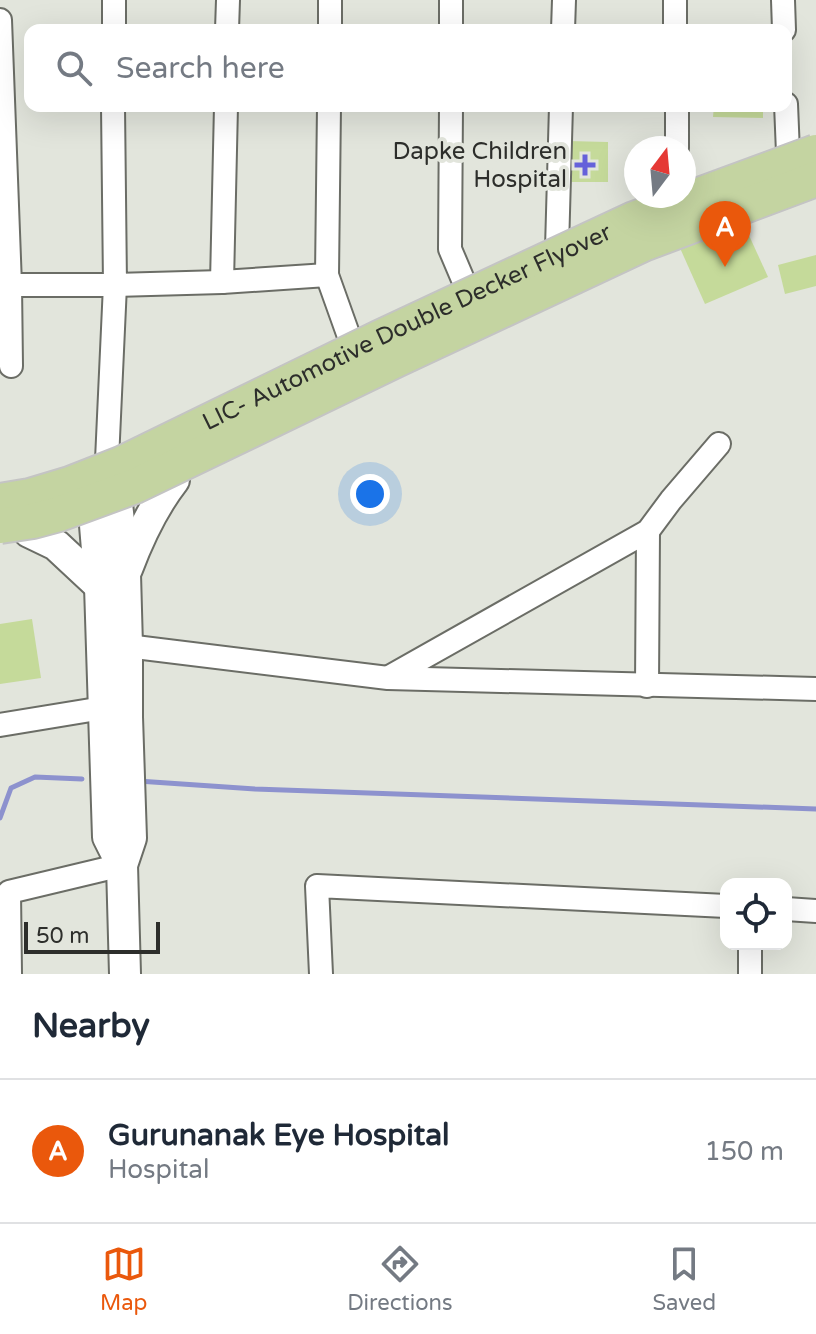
<!DOCTYPE html>
<style>
:root{--surface:#fff;--page:#f2f2f3;--text:#1f2937;--muted:#747a83;--line:#e0e1e3;--accent:#ea580c}
body{margin:0;font-family:"Varela Round",sans-serif;background:var(--page);color:var(--text)}
.controls{position:absolute;right:24px;bottom:24px;display:grid;overflow:hidden;border-radius:16px;box-shadow:0 8px 32px #0002}
.controls button{width:72px;height:72px;display:grid;place-items:center;padding:0;border:0;border-bottom:2px solid var(--line);background:var(--surface);color:var(--text);font:40px sans-serif}
.compass{position:absolute;left:624px;top:136px;width:72px;height:72px;border-radius:50%;background:var(--surface);box-shadow:0 8px 32px #0002;rotate:16deg}
.scale{position:absolute;left:24px;bottom:20px;width:136px;box-sizing:border-box;padding-left:8px;border:4px solid #2d2e2b;border-top:0;font-size:22px;line-height:28px;white-space:nowrap;color:#2d2e2b;-webkit-text-stroke:6px #e2e5dc;paint-order:stroke}
.you{position:absolute;left:370px;top:494px;width:28px;height:28px;margin:-20px;border:6px solid #fff;border-radius:50%;background:#1a73e8;box-shadow:0 0 0 12px #1a73e833}
.badge{display:grid;place-items:center;width:52px;height:52px;border-radius:50%;background:var(--accent);color:#fff;font-size:26px;font-weight:700}
.pin{position:absolute;translate:-50% -66px;filter:drop-shadow(0 2px 4px #0008)}
.pin::after{content:'';position:absolute;top:42px;width:28px;height:24px;background:inherit;clip-path:polygon(0 0,100% 0,50% 100%)}
.list{margin:0;padding:0;list-style:none}
h2{display:flex;justify-content:space-between;align-items:center;height:104px;margin:0;padding:0 32px;font-size:34px}
h2 small{font-size:26px;font-weight:400;color:var(--muted)}
.list li{display:grid;grid-template-columns:52px 1fr auto;gap:24px;align-items:center;box-sizing:border-box;height:144px;padding:0 32px;border-top:2px solid var(--line)}
.list b{display:block;font-size:30px;white-space:nowrap}
.list p{margin:0;font-size:26px;white-space:nowrap;color:var(--muted)}
.list em{font-size:26px;font-style:normal;color:var(--muted)}
.icon{flex:none;width:44px;height:44px;fill:none;stroke:currentColor;stroke-width:2;stroke-linecap:round;stroke-linejoin:round}
.map{position:relative;flex:none;width:816px;height:974px;overflow:hidden}
.search{position:absolute;background:var(--surface);box-shadow:0 8px 32px #0002;left:24px;right:24px;top:24px;height:88px;display:flex;align-items:center;gap:20px;box-sizing:border-box;padding:0 28px;border-radius:16px;color:var(--muted);font-size:30px}
.sheet{height:248px;background:var(--surface)}
nav{display:flex;justify-content:space-around;align-items:center;box-sizing:border-box;height:112px;border-top:2px solid var(--line);background:var(--surface);font-size:22px;color:var(--muted)}
nav a{display:grid;justify-items:center;gap:4px}
nav .on{color:var(--accent)}
.map>svg:first-child{display:block}
.lines{fill:none;stroke-linecap:round;stroke-linejoin:round}
.stream{stroke:#8d92ce;stroke-width:5}
.building{fill:#c5da9a}
.street-casing{stroke:#6b6d66;stroke-width:26}
.secondary-casing{stroke:#6b6d66;stroke-width:34}
.street{stroke:#fff;stroke-width:22}
.secondary{stroke:#fff;stroke-width:30}
.rail{stroke:#636460;stroke-width:5;stroke-dasharray:16 8;stroke-linecap:butt}
.primary-bridge-casing{stroke:#c4c4c4;stroke-width:38;stroke-linecap:butt}
.primary-bridge{stroke:#c4d4a1;stroke-width:34}
.poi-dot{fill:#6561da;stroke:#e2e5dc;stroke-width:3}
.labels{text-anchor:middle;stroke-width:8;stroke-linejoin:round;paint-order:stroke}
.poi-label{font-size:24px;fill:#2d2e2b;stroke:#e2e5dc;text-anchor:end}
.street-label{font-size:24px;fill:#2d2e2b;stroke:#e2e5dc}
</style>
<div class="map">
<svg width="816" height="974" viewBox="0 0 816 974">
<rect width="100%" height="100%" fill="#e2e5dc"/>
<g class="lines">
<g class="stream">
<polyline points="138,781 255,789 816,809"/>
<polyline points="0,818 11,788 35,777 82,779"/>
</g>
</g>
<g class="building">
<polygon points="714,106 763,106 763,118 713,117"/>
<polygon points="568,141 608,142 608,182 567,182"/>
<polygon points="742,220 768,277 705,304 680,248"/>
<polygon points="816,255 816,286 785,294 778,265"/>
<polygon points="32,619 41,678 0,684 0,624"/>
</g>
<g class="lines">
<g class="street-casing">
<g id="street">
<polyline points="675,0 675,30"/>
<polyline points="783,0 784,30"/>
<polyline points="0,20 10,285 115,285 107,460"/>
<polyline points="114,30 114,0"/>
<polyline points="227,30 228,0"/>
<polyline points="330,30 330,0"/>
<polyline points="451,30 451,0"/>
<polyline points="563,30 564,0"/>
<polyline points="786,104 788,153"/>
<polyline points="113,106 115,285 222,282"/>
<polyline points="226,106 222,282 327,275"/>
<polyline points="329,106 327,275 352,345"/>
<polyline points="451,106 450,249 475,308"/>
<polyline points="677,106 677,148"/>
<polyline points="557,248 561,106"/>
<polyline points="0,285 10,285 11,366"/>
<polyline points="114,643 127,646 388,678 816,689"/>
<polyline points="389,677 648,531 671,500 719,444"/>
<polyline points="647,686 648,531"/>
<polyline points="0,725 103,708"/>
<polyline points="786,909 816,911"/>
<polyline points="750,944 750,974"/>
<polyline points="10,974 9,892 122,865"/>
<polyline points="321,974 317,886 726,906"/>
</g>
</g>
<g class="secondary-casing">
<g id="secondary">
<polyline points="110,471 116,495 125,574 127,646 127,717 131,838 122,865 125,974"/>
<polyline points="83,480 94,513 100,586 108,837 122,865"/>
<polyline points="29,532 56,545 100,586"/>
<path d="M 127,569 C 139,537 153,507 174,480"/>
</g>
</g>
<use href="#street" class="street"/>
<use href="#secondary" class="secondary"/>
<polyline class="rail" points="0,509 85,485 171,449 545,264 650,218 766,174 816,157"/>
<g class="primary-bridge-casing">
<g id="primary-bridge">
<path id="s1" d="M 0,501 L 30,496 L 70,484 L 121,464 L 381,337 L 634,219 L 816,152"/>
<polyline points="0,526 33,521 59,514 135,486 396,360 643,244 816,179"/>
</g>
</g>
<use href="#primary-bridge" class="primary-bridge"/>
</g>
<path class="poi-dot" d="M581 153h8v8h8v8h-8v8h-8v-8h-8v-8h8z"/>
<g class="labels">
<g class="poi-label">
<text x="567" y="159">Dapke Children<tspan x="567" dy="28">Hospital</tspan></text>
</g>
<g class="street-label">
<text dy="8" stroke="none"><textPath href="#s1" startOffset="444">LIC- Automotive Double Decker Flyover</textPath></text>
</g>
</g>
</svg>
<div class="controls">
<button><svg class="icon" aria-label="locate" viewBox="0 0 24 24"><circle cx="12" cy="12" r="6"/><path d="M12 2v4M12 18v4M2 12h4M18 12h4"/></svg></button>
</div>
<svg class="compass" viewBox="-18 -18 36 36"><path d="M0-13l5 13h-10z" fill="#e53935"/><path d="M0 13l5-13h-10z" fill="#747a83"/></svg>
<div class="scale">50 m</div>
<div class="you"></div>
<div class="pin badge" style="left:725px;top:267px">A</div>
<div class="search"><svg class="icon" aria-label="search" viewBox="0 0 24 24"><circle cx="10" cy="10" r="6"/><path d="M15 15l6 6"/></svg>Search here</div>
</div>
<section class="sheet">
<h2>Nearby<small></small></h2>
<ul class="list">
<li><span class="badge">A</span><div><b>Gurunanak Eye Hospital</b><p>Hospital</p></div><em>150 m</em></li>
</ul>
</section>
<nav>
<a class="on"><svg class="icon" aria-label="map" viewBox="0 0 24 24"><path d="M3 6l6-2 6 2 6-2v14l-6 2-6-2-6 2zM9 4v14M15 6v14"/></svg>Map</a>
<a><svg class="icon" aria-label="directions" viewBox="0 0 24 24"><path d="M12 3l9 9-9 9-9-9zM9 14v-3h6M13 9l2 2-2 2"/></svg>Directions</a>
<a><svg class="icon" aria-label="saved" viewBox="0 0 24 24"><path d="M7 4h10v16l-5-4-5 4z"/></svg>Saved</a>
</nav>
